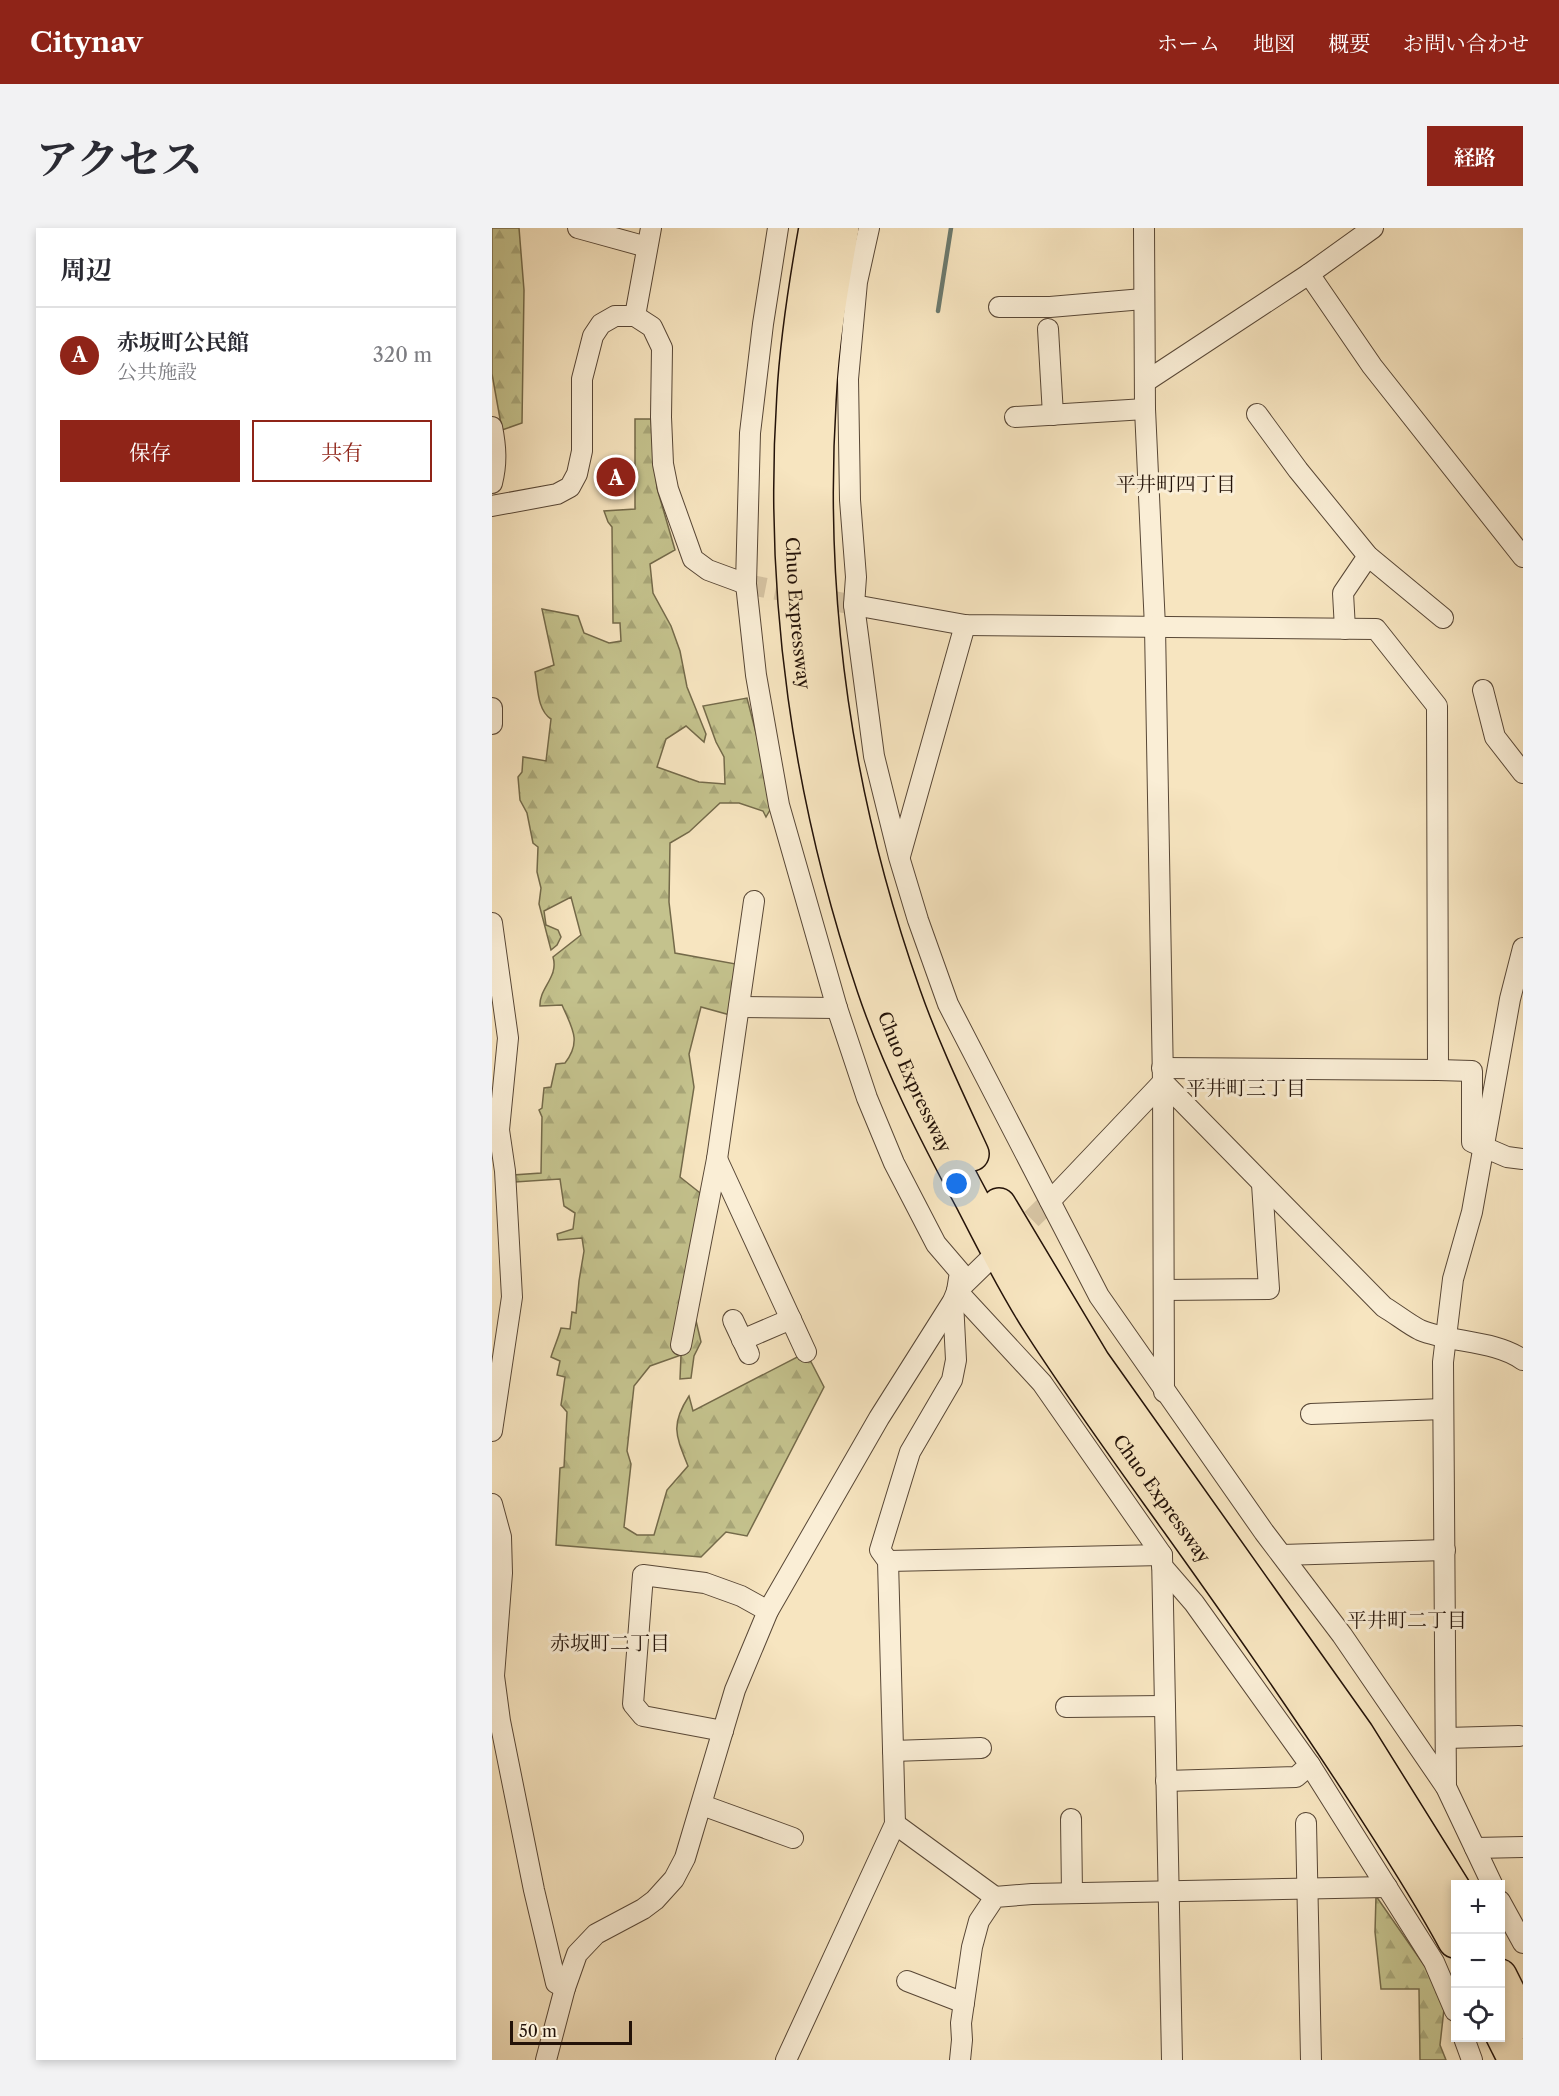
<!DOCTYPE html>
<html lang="ja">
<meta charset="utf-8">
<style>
:root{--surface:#fff;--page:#f2f2f3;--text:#2b2b33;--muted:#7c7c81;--line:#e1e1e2;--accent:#8f2418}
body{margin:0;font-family:"Libre Caslon Text","Noto Serif JP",serif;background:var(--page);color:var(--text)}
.controls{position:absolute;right:18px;bottom:18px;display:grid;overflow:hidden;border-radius:0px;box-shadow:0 3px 9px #0003}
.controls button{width:54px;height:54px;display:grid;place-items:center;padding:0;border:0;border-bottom:2px solid var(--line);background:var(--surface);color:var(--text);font:30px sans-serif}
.scale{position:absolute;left:18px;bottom:15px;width:122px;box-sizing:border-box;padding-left:6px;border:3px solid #231208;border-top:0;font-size:16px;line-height:21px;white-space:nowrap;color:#231208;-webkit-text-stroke:4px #faeed6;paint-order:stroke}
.you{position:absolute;left:465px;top:956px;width:21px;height:21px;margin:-15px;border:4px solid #fff;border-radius:50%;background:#1a73e8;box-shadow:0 0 0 9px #1a73e833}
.badge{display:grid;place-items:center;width:39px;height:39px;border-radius:50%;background:var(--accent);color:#fff;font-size:20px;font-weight:700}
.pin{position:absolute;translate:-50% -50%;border:3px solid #fff;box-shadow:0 2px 6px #0006}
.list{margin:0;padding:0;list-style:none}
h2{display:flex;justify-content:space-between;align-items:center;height:78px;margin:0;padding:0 24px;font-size:26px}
h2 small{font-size:20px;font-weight:400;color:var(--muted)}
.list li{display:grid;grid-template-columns:39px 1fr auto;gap:18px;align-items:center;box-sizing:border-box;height:96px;padding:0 24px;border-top:2px solid var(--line)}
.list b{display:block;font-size:22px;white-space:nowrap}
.list p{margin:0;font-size:20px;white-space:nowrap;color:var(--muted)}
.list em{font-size:20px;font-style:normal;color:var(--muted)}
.actions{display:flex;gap:12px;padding:18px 24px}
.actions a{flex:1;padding:14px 0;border:2px solid var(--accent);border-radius:0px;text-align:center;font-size:21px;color:var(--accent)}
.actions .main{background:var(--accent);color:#fff}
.icon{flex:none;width:33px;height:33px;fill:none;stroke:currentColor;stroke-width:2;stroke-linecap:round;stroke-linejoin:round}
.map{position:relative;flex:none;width:1031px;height:1832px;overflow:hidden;border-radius:0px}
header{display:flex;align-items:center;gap:36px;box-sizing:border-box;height:84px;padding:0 30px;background:var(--accent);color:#fff}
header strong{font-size:28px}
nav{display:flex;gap:33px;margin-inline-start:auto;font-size:21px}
.intro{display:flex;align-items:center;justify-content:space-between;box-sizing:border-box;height:144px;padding:0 36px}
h1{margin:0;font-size:42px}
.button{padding:15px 27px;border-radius:0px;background:var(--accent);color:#fff;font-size:21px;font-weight:700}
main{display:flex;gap:36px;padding:0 36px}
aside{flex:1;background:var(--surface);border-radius:0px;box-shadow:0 3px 9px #0003}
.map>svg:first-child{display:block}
.forest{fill:url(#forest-firs);stroke:#746a4a;stroke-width:1.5}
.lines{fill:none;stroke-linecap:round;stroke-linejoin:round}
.stream{stroke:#6c7a6e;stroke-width:4.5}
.minor-tunnel{stroke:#d7c5a4;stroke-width:20;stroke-dasharray:20 10;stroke-linecap:butt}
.minor-casing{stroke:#584736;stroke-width:22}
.motorway-casing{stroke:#231208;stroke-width:36}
.minor{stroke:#faeed6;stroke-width:20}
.motorway{stroke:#f7e5c0;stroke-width:33}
.labels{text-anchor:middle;stroke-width:6;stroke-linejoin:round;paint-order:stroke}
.street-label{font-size:18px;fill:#231208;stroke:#faeed6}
.neighbourhood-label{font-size:20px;fill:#231208;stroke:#faeed6}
</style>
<header>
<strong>Citynav</strong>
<nav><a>ホーム</a><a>地図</a><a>概要</a><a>お問い合わせ</a></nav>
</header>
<div class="intro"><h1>アクセス</h1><a class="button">経路</a></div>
<main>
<aside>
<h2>周辺<small></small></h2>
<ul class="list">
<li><span class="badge">A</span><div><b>赤坂町公民館</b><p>公共施設</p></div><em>320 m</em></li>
</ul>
<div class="actions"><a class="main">保存</a><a>共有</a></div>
</aside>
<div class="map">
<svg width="1031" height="1832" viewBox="0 0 1031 1832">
<defs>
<pattern id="forest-firs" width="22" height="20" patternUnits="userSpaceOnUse" patternTransform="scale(1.5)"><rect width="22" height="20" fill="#c4c28d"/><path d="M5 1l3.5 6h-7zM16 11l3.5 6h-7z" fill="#a8a678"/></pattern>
</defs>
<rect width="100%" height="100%" fill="#f7e5c0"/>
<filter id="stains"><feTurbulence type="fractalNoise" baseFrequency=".00333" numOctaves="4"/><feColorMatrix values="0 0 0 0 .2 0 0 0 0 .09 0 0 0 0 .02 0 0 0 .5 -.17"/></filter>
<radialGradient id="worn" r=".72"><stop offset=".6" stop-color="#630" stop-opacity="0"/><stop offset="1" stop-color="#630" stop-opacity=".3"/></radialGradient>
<g class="forest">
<polygon points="0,0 27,0 32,62 30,195 10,202 0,146"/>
<path d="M 143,191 L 159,191 L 165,260 L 183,322 L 158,336 L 161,365 L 179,398 L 188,423 L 195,459 L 214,506 L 212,514 L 194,498 L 174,511 L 165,539 L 207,554 L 233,556 L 232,529 L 224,514 L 211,478 L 255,470 L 282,575 L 274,589 L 271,583 L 247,575 L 228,575 L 197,604 L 178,615 L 177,674 L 183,725 L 244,736 L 238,787 L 209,779 L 197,826 L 202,859 L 188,949 L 212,968 L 201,1080 L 209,1114 L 202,1128 L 199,1150 L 188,1151 L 189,1127 L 158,1138 L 142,1158 L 135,1223 L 139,1236 L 132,1299 L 145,1307 L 162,1307 L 175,1262 L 196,1238 C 184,1208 178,1197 197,1168 L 201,1183 L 311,1126 L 316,1128 L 332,1159 L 255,1308 L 234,1304 L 209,1329 L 64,1317 L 68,1240 L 72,1239 L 75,1184 L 69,1177 L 73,1149 L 65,1147 L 68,1133 L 59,1129 C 62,1119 66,1111 69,1100 L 78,1101 L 80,1084 L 84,1085 L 87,1053 L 92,1023 L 90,1010 L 66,1012 L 65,1006 L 81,1001 L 83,985 L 72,978 L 68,951 L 23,954 L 21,947 L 49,945 L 50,889 L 47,882 L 50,880 L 52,860 L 59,859 L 64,836 L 73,835 C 90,813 80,800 70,777 L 48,778 C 47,760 67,749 61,729 L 89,707 L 79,669 L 52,683 L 54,697 L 66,702 L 69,709 L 65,717 L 59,722 L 47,676 L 49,660 L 45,644 L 46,619 L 41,615 L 35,585 L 28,572 L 26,549 L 30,544 L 31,529 L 54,533 L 59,491 C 45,482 46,459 43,444 L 62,437 L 50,381 L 86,388 L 92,405 L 117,415 L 129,413 L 128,395 L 121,395 L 120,299 L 116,294 L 112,283 L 143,281 Z"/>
<polygon points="884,1668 939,1747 952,1781 948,1817 954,1832 928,1832 927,1761 889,1761 883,1704"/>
</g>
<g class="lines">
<polyline class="stream" points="446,83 459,0"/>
<g class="minor-tunnel">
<polyline points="254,356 362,377"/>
<polyline points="518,1012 558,973"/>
</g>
<g class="minor-casing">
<g id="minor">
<polyline points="86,0 155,19"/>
<polyline points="377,0 365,54 356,151 358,272 364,349 362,377 382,528 407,629 426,692 456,776 607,1068 772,1304 850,1407 954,1559 1000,1656"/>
<polyline points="652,0 653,181 663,399 671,854 672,1164"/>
<polyline points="817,46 880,138 1031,329"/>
<polyline points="507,79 558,79 651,71"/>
<polyline points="143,88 159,0"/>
<polyline points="556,101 561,187"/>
<polyline points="653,154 817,46 881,0"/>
<polyline points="765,186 806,242 876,328 951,390"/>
<polyline points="523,189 653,181"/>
<path d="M 0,199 C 4,219 5,235 0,255"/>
<polyline points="0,278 65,266 78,259 85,246 90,223 90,151 101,108 109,96 123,88 143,88 160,99 170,120 169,189 171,236 176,261 201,331 216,342 254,356"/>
<polyline points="362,377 473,397 884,401 945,478 946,842 670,840"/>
<polyline points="853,401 851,365 876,328"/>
<polyline points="991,462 1003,509 1031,545"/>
<polyline points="0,480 0,496"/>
<polyline points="408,628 473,397"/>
<polyline points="0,695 16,810 7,902 13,943 20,1069 0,1203"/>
<polyline points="247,779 345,780"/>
<polyline points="946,842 980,843 980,914 1015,929 1031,931"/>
<path d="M 671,854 L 892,1079 C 904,1086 916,1096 928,1102 C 959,1115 1003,1112 1031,1132"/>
<polyline points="225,931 314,1124"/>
<polyline points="558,973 671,854"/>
<polyline points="672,1062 777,1061 770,956"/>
<polyline points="465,1063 550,1155 670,1327 680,1832"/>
<polyline points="465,1063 497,1032"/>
<polyline points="241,1092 257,1126"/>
<polyline points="250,1112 299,1091"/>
<polyline points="189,1117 225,931 262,673"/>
<polyline points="819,1186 951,1181"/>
<polyline points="0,1276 9,1309 10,1345 2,1448 8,1493 42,1662 64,1755 73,1760"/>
<polyline points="790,1327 953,1322"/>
<polyline points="396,1333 670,1327"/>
<polyline points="670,1338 702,1375 818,1537 942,1734 963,1783"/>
<polyline points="574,1479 673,1478"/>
<polyline points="231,1503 151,1488 141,1476 151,1347 213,1355 249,1368 276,1383"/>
<polyline points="954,1510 1027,1508"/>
<polyline points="401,1523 489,1520"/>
<polyline points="674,1553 804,1549 818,1537"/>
<polyline points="954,1559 951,1134 961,1051 980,984 1018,771 1031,720"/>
<polyline points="210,1577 301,1610"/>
<polyline points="579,1591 580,1665"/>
<polyline points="814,1595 819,1832"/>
<polyline points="403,1596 503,1669"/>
<polyline points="983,1620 1031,1619"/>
<polyline points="1008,1673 1031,1715"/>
<polyline points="415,1753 472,1775"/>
<polyline points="972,1810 980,1832"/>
<polyline points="54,1832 73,1760 85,1726 104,1706 151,1681 163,1672 182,1651 193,1630 243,1462 276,1383 387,1190 461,1073 465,1063 468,1044 444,1016 402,935 375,870 345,780 287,577 264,447 254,356 258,205 271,96 286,0"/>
<polyline points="294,1832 403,1596 396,1333 388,1322 418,1224 460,1152 464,1132 461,1073"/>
<polyline points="468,1832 470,1812 469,1795 480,1719 487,1693 503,1669 540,1666 895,1659"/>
</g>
</g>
<g class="motorway-casing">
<g id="motorway">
<path id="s1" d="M 324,0 C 314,56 305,113 302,169 C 289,369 318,569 382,759 C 407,833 444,905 481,974 C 501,1013 521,1053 545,1091 C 589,1160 638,1227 686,1294 C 752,1386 817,1479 879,1575 C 908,1620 938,1666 963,1713"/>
<path d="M 350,0 C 340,56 330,113 327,171 C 314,377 343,573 412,768 C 431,822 456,874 480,926"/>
<polyline points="507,977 601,1134 865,1506 963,1663"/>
<polyline points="1008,1748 1031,1794"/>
<polyline points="1008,1802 1023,1832"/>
</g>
</g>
<use href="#minor" class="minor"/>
<use href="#motorway" class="motorway"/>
</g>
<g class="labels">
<g class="street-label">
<text dy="6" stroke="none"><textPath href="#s1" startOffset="387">Chuo Expressway</textPath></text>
<text dy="6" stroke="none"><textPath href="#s1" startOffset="873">Chuo Expressway</textPath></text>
<text dy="6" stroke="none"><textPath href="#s1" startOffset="1359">Chuo Expressway</textPath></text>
</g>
<g class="neighbourhood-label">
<text x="684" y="263">平井町四丁目</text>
<text x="754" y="867">平井町三丁目</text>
<text x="915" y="1399">平井町二丁目</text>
<text x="118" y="1422">赤坂町二丁目</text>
</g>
</g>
<rect width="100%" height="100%" filter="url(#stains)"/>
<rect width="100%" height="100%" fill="url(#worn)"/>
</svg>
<div class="controls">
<button>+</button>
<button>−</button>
<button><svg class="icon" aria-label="locate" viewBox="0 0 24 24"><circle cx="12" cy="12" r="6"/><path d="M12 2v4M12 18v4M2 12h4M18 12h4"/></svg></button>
</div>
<div class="scale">50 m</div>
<div class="you"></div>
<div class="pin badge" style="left:124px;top:249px">A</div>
</div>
</main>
